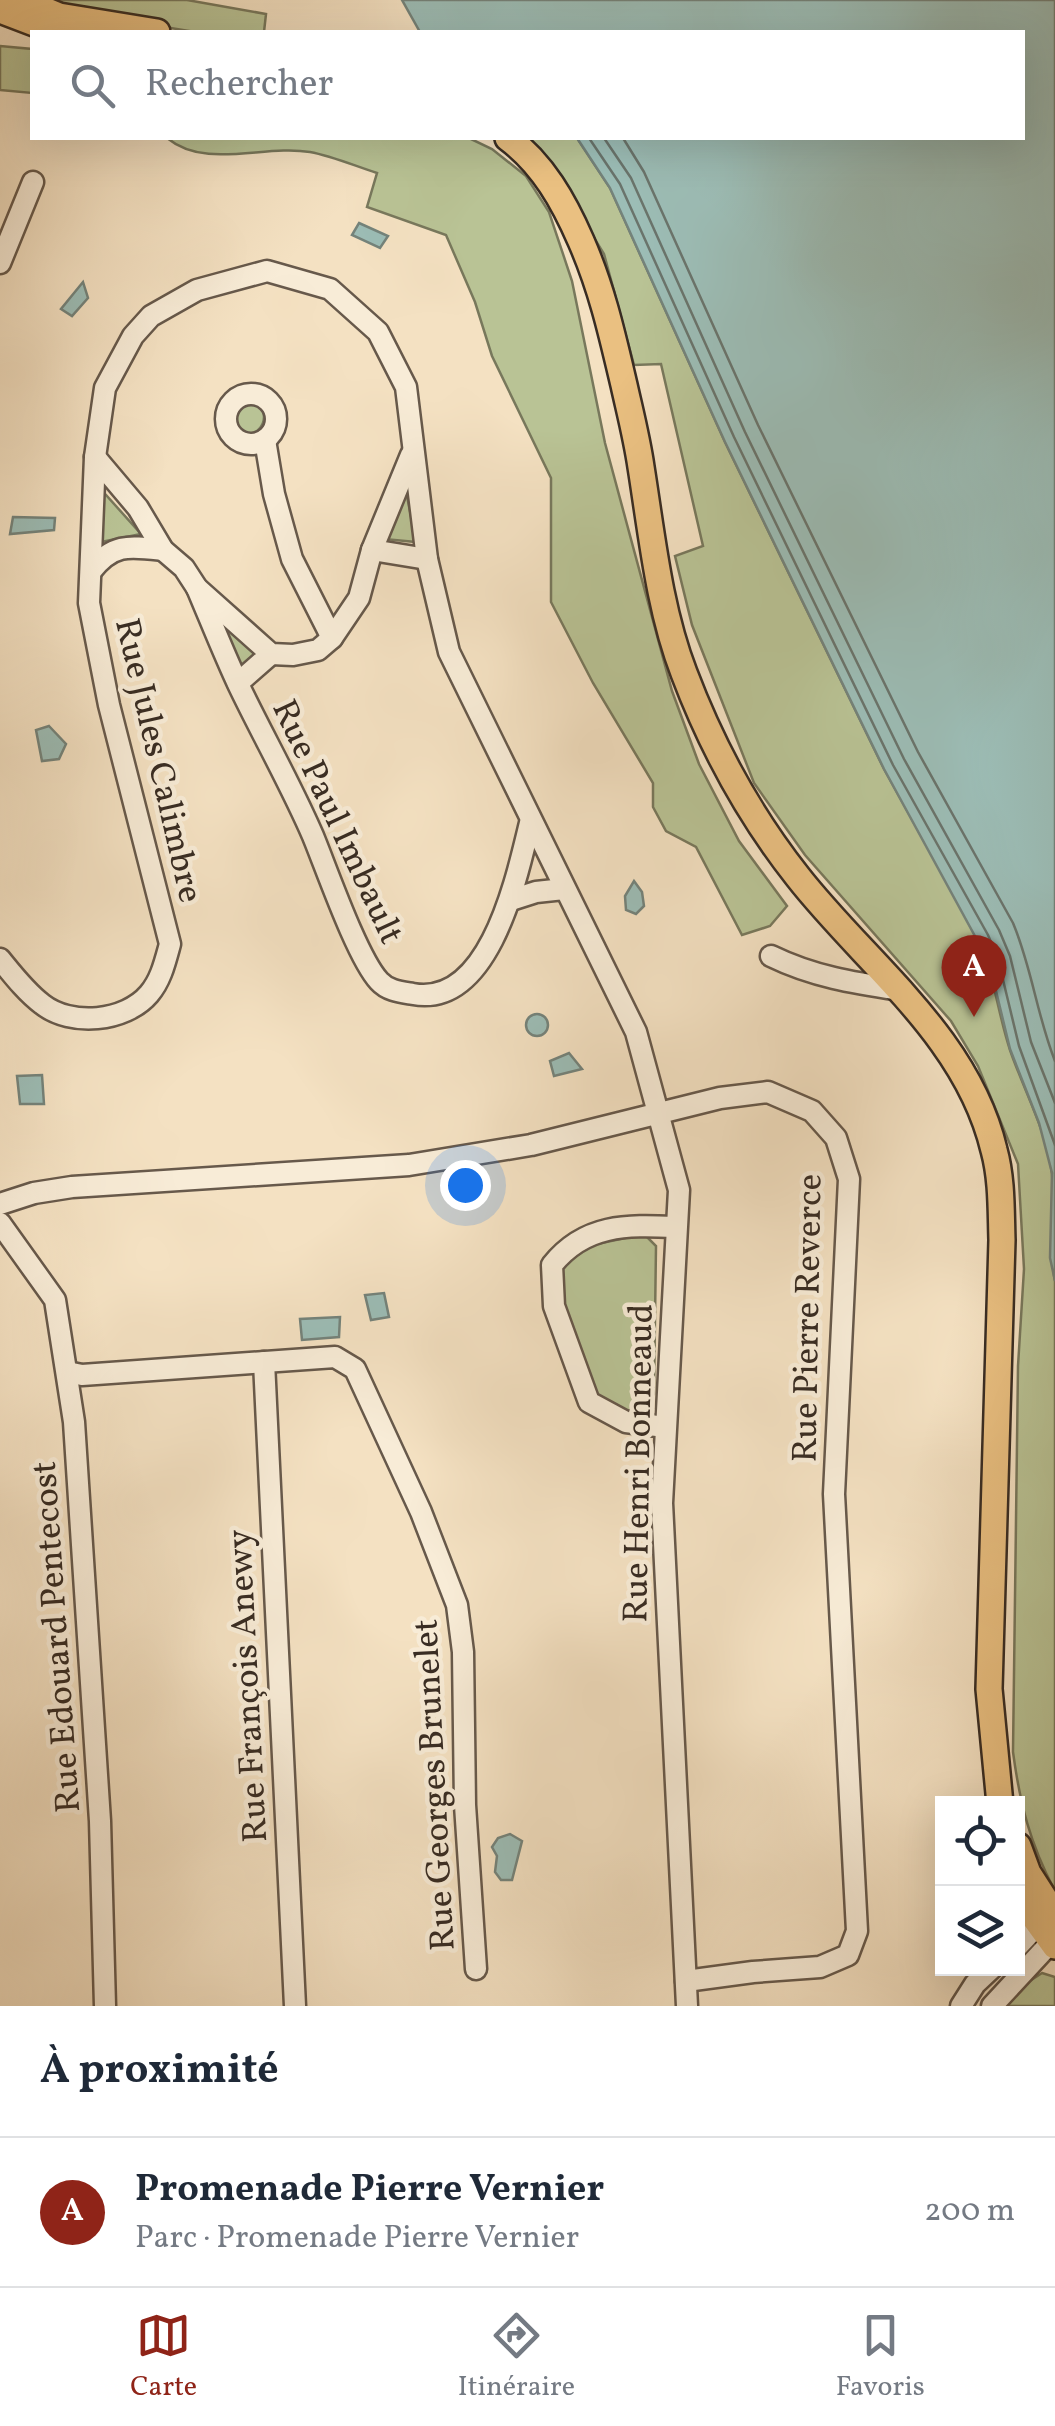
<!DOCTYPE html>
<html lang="fr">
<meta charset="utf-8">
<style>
:root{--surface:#fff;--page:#f2f2f3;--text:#1f2937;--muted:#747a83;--line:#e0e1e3;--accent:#8f2418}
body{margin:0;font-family:Vollkorn,serif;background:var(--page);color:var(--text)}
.controls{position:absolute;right:30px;bottom:30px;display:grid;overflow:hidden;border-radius:0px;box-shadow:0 10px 40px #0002}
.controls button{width:90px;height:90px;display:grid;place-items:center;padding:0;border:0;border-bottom:2px solid var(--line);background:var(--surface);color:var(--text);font:50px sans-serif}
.you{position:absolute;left:465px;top:1185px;width:35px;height:35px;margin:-25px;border:8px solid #fff;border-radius:50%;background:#1a73e8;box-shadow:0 0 0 15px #1a73e833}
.badge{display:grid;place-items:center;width:65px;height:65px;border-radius:50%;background:var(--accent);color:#fff;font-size:32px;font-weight:700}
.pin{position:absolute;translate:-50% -82px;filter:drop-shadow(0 2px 5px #0008)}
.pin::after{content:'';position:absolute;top:52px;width:35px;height:30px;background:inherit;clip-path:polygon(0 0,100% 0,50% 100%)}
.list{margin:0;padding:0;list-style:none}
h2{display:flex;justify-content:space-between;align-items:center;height:130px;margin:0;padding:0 40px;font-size:42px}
h2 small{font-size:32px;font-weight:400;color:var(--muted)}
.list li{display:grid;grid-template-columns:65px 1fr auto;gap:30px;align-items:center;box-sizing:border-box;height:150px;padding:0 40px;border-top:2px solid var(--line)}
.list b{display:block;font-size:38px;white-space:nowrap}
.list p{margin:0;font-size:32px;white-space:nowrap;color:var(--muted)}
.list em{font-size:32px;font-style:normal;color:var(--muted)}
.icon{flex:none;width:55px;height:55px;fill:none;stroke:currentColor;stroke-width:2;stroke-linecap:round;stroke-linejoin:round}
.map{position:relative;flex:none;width:1055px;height:2006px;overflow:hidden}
.search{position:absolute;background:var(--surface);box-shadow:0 10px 40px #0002;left:30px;right:30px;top:30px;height:110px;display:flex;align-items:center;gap:25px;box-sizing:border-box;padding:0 35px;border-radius:0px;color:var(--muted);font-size:38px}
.sheet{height:280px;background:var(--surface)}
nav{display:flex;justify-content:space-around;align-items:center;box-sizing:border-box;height:140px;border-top:2px solid var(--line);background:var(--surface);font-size:28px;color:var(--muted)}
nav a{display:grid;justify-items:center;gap:5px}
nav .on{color:var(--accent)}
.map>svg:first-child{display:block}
.green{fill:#b9c395;stroke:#78785c;stroke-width:2.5}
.water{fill:#9cbdb6;stroke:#74837b;stroke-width:2.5}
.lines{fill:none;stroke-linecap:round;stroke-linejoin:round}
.shore{stroke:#6a746c;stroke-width:2.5}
.minor-casing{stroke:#67594b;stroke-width:25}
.major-casing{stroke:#382c23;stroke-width:30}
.minor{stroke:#f8ecd7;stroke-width:20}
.major{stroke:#eac081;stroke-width:25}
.labels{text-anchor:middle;stroke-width:9;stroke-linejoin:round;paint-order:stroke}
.street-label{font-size:35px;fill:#382c23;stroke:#f8ecd7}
</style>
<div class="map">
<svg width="1055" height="2006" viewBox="0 0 1055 2006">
<rect width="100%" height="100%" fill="#f4e1c2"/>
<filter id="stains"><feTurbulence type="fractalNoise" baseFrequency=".002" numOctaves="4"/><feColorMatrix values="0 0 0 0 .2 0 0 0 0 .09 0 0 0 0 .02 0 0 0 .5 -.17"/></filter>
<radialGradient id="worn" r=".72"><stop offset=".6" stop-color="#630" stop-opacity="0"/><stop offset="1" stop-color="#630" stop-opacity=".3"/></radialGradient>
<g class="green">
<polygon points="44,0 187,0 266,14 264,32 195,32 116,19"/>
<polygon points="0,46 32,49 32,93 0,90"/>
<path d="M 167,138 L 469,138 L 492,149 L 526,176 L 549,212 L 572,281 L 605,443 L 672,691 L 699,764 L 739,841 L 787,906 L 770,926 L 742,935 L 696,847 L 666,831 L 653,807 L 653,783 L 593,683 L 551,602 L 551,478 L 492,356 L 475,302 L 446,235 L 367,207 L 377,173 C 355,166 332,156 310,152 C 264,144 206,170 167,138 Z"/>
<path d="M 525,138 L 577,138 L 610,188 L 725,442 L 884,769 L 979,940 C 994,975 998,1014 1010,1050 C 1024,1091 1047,1131 1052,1174 C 1055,1210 1048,1246 1055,1281 L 1055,1891 C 1030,1844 1020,1804 1013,1752 L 1018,1366 L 1024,1269 L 1018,1164 L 978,1066 L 951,1021 L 805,855 L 754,783 L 692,625 L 675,556 L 703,546 L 661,364 L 634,365 L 604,254 L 542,153 Z"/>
<circle cx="247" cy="417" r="17"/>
<polygon points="98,486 141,534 96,543"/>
<polygon points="405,486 416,542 384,539"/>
<polygon points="204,598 265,653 236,677"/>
<polygon points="644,1234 656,1246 654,1394 642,1409 617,1412 598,1397 564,1313 561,1263 578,1248"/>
<polygon points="1042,1973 1055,1977 1055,2006 1006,2006 1019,1988"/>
</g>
<g class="water">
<polygon points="402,0 1055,0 1055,1281 1050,1258 1052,1173 1039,1123 1010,1049 989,962 884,769 725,442 610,188 577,138 1022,138 1022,32 420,32"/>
<polygon points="359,223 388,236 380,248 352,235"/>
<polygon points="83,282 88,298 72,316 61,309"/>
<polygon points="13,517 55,518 54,530 10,534"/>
<polygon points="49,726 66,744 59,759 42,761 36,730"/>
<polygon points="634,881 642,892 644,906 636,914 626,910 625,896"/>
<circle cx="537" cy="1025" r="11"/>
<polygon points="569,1053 582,1069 554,1076 550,1061"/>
<polygon points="42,1075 44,1104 20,1104 17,1076"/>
<polygon points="384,1293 389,1317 371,1320 365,1295"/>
<polygon points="340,1317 339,1337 302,1340 300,1319"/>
<polygon points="510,1834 522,1841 512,1880 501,1880 495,1872 497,1856 492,1847 498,1838"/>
</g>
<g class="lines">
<g class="shore">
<polyline points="589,138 620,184 734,437 893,765 988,935 998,959 1019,1046 1055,1145"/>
<polyline points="604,138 631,178 745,432 904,759 999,930 1010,956 1031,1042 1055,1103"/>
<path d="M 623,138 L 644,172 L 758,425 L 918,752 L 1013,923 C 1032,968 1037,1016 1055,1061"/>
</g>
<g class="minor-casing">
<g id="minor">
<polyline points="0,263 33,182"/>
<circle cx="251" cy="419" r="25"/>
<polyline points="265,440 274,494 292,559 332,638"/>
<polyline points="95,457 138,508 163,550 184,568 197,588 271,654 293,655 318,650 332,638 359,598 372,550 427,559"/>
<polyline points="372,550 411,455"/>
<path d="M 91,571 C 113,543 129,546 163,550"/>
<path d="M 197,588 C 211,621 224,654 239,686 C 263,736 291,785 313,836 C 327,870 357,957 379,981 C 388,991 401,992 413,994 C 490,1008 517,876 530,823"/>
<polyline points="238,683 271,654"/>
<polyline points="511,900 536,892 564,889"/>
<path d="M 771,956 C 814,977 855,983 901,990"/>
<path d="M 0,959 C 13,975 26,992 42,1004 C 71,1027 125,1022 149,994 C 161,980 165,962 170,944 L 109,705 L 89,603 L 95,457 L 105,388 L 133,336 L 151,316 L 197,290 L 267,271 L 330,289 L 378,332 L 406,387 L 427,559 L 449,652 L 636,1032 L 679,1190 L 662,1503 L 687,2006"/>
<polyline points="0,1204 34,1193 72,1187 409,1165 531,1145 720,1098 768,1092 812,1111 836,1138 849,1179 834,1494 857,1931 848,1955 820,1967 753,1972 686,1981"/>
<polyline points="0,1223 55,1300 74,1422 100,1821 105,2006"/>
<polyline points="264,1362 295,2006"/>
<polyline points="67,1372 82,1375 335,1357 355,1369 421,1512 457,1605 463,1652 465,1805 476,1969"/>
<path d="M 665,1427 L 626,1422 L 589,1402 L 554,1306 L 552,1265 C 585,1224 626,1225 675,1227"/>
<polyline points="1018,1946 1047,1915"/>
<polyline points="961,2006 975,1984 992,1968"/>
<polyline points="992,2006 1055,1938"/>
</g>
</g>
<g class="major-casing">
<g id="major">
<polyline points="20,0 59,16 157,32"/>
<polyline points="0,10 58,32"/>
<path d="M 508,138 C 543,164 564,202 581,241 C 602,289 612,334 624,385 C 630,412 637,439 641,467 C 652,536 659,608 684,673 C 712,747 749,815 798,877 C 866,964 967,1036 994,1150 C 1002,1179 1001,1210 1002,1240 L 989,1689 L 1000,1804"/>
<polyline points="1018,1846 1028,1873 1055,1915"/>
<polyline points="1018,1895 1055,1946"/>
</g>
</g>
<use href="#minor" class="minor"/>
<use href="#major" class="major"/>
</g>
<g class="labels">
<g class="street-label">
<text transform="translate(160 760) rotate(77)" y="12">Rue Jules Calimbre</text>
<text transform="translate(339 821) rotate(65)" y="12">Rue Paul Imbault</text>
<text transform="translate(806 1318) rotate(-89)" y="12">Rue Pierre Reverce</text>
<text transform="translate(637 1463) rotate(-89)" y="12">Rue Henri Bonneaud</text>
<text transform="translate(55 1637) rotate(-94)" y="12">Rue Edouard Pentecost</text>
<text transform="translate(246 1686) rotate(-93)" y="12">Rue François Anewy</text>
<text transform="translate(433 1785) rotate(-93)" y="12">Rue Georges Brunelet</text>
</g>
</g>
<rect width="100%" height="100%" filter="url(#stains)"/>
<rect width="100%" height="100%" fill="url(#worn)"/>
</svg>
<div class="controls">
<button><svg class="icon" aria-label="locate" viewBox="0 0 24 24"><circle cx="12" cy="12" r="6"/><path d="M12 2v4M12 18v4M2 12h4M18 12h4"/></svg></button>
<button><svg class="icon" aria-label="layers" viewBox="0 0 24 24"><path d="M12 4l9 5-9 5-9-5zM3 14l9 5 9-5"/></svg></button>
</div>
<div class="you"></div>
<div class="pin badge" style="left:974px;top:1017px">A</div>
<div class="search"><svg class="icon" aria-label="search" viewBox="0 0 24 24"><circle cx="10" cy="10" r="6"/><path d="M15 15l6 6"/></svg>Rechercher</div>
</div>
<section class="sheet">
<h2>À proximité<small></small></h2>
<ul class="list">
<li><span class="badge">A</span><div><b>Promenade Pierre Vernier</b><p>Parc · Promenade Pierre Vernier</p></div><em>200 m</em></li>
</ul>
</section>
<nav>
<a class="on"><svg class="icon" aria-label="map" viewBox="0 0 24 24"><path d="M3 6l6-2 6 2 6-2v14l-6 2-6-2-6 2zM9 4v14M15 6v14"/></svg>Carte</a>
<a><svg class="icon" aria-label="directions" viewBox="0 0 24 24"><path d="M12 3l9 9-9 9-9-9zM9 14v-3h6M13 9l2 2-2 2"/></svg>Itinéraire</a>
<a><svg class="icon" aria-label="saved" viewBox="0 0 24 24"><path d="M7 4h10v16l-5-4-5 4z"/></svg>Favoris</a>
</nav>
